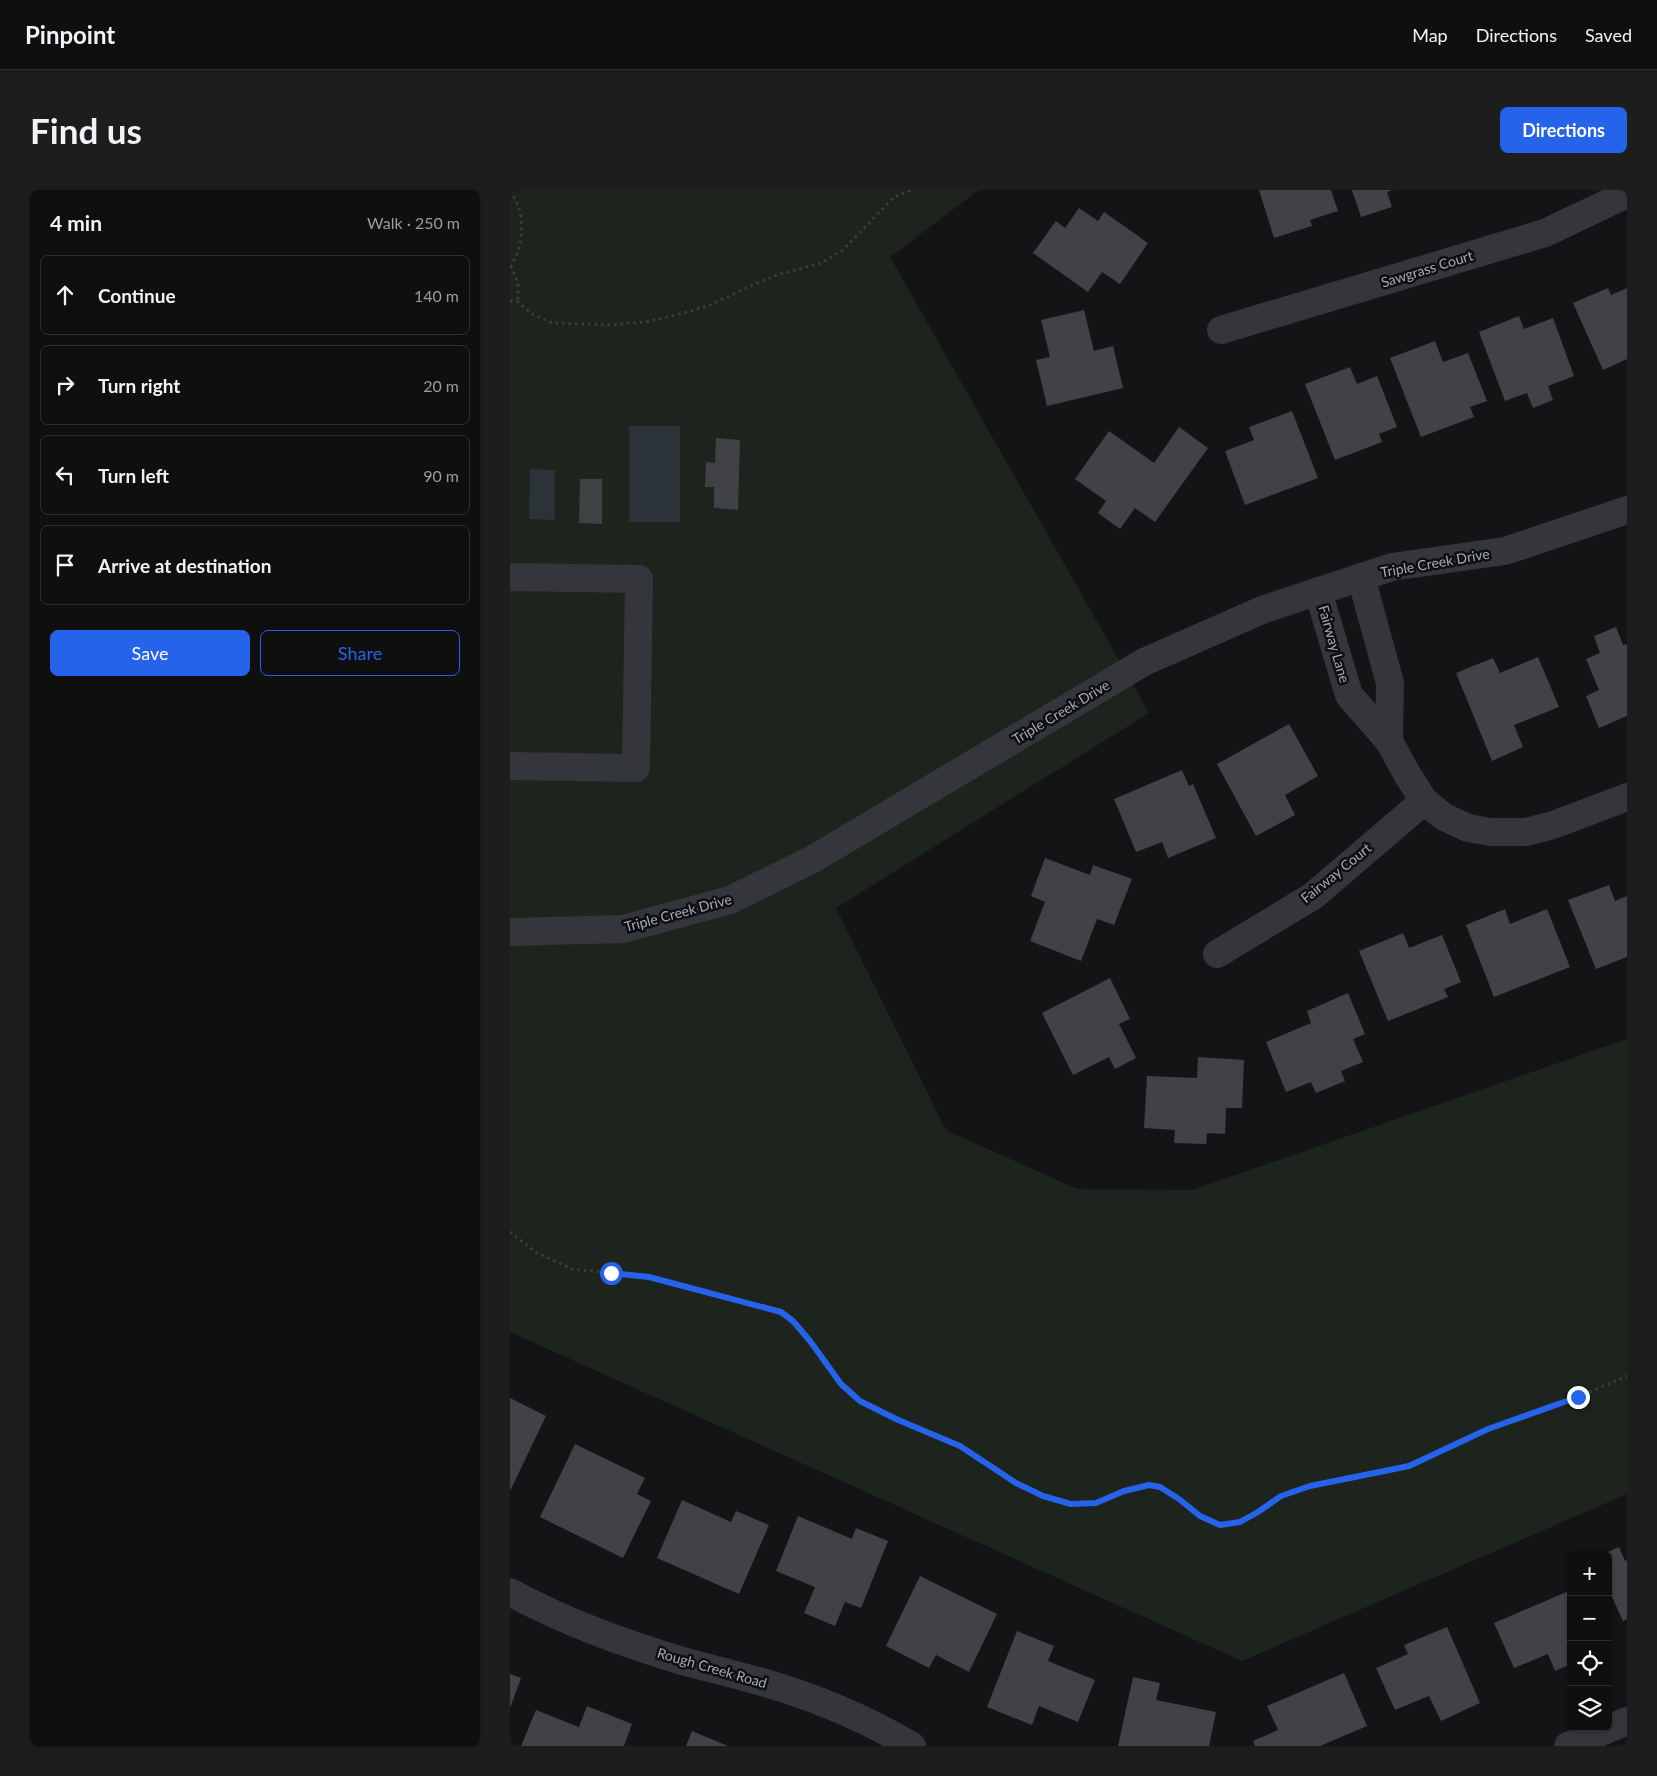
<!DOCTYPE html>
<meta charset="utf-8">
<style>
:root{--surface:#0f0f10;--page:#1d1d1e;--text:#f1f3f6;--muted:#9b9c9f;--line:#2f2f30;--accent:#2563eb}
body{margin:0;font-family:Lato,sans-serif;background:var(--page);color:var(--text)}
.controls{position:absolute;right:15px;bottom:15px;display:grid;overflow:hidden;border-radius:8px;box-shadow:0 1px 4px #0004}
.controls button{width:45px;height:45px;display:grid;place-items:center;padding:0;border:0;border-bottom:1px solid var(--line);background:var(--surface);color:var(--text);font:25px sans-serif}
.stop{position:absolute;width:15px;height:15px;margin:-11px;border:4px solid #2563eb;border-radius:50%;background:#fff}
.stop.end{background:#2563eb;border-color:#fff;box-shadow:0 1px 5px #0008}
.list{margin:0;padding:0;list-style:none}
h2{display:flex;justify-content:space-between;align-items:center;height:65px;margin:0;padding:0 20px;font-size:21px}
h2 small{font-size:16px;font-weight:400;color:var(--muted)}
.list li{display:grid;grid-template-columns:32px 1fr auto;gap:15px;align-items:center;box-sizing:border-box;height:80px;margin:0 10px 10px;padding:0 10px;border:1px solid var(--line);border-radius:8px}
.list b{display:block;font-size:19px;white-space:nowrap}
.list em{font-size:16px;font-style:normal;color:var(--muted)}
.actions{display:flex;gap:10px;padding:15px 20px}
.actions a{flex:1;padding:11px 0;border:1px solid var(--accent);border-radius:8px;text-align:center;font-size:18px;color:var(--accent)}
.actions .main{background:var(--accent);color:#fff}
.icon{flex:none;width:28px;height:28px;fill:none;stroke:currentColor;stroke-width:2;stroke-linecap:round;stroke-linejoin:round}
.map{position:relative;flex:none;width:1117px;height:1556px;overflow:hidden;border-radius:8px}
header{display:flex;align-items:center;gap:30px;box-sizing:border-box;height:70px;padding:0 25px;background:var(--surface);border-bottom:1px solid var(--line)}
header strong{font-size:24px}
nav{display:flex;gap:28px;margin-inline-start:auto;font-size:18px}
.intro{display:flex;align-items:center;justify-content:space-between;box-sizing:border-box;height:120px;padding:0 30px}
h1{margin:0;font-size:35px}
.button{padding:12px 22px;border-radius:8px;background:var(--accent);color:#fff;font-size:18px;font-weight:700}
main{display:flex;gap:30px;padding:0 30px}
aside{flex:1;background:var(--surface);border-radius:8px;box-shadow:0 1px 4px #0004}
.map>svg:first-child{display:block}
.green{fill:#1c241d}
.water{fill:#2b3339}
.building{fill:#404246}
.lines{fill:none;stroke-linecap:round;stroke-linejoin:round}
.path{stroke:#3b3d42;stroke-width:3;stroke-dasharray:2.5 4;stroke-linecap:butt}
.minor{stroke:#35363b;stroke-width:28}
.route{stroke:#2563eb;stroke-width:6}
.labels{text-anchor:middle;stroke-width:5;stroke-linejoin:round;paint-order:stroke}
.street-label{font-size:14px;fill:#a6acb6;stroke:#0f0f11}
</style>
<header>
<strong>Pinpoint</strong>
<nav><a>Map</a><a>Directions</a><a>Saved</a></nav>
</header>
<div class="intro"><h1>Find us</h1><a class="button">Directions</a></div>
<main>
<aside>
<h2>4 min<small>Walk · 250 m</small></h2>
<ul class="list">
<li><svg class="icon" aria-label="ahead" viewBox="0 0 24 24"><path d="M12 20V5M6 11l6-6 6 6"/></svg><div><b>Continue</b></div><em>140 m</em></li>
<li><svg class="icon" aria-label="right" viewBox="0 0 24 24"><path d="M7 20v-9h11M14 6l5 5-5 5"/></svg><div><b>Turn right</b></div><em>20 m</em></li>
<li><svg class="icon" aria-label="left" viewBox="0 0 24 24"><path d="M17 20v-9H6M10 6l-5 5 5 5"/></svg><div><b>Turn left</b></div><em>90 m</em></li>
<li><svg class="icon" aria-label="arrive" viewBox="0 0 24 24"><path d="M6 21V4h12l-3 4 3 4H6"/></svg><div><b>Arrive at destination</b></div></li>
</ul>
<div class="actions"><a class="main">Save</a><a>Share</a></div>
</aside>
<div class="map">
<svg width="1117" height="1556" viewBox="0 0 1117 1556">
<rect width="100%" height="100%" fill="#141416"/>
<polygon class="green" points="0,0 469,0 380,67 639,523 326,718 436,940 567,999 682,1000 1117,849 1117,1304 732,1471 0,1142"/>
<g class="water">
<rect x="119" y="236" width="51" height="96"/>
<polygon points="20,279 45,280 45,330 19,329"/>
</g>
<g class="building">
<polygon points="749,0 821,0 828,21 800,30 802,36 764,48"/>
<polygon points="842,0 883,0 877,2 882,17 851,27"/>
<polygon points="569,18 588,31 594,22 638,53 610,94 592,82 578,102 523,63 546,31 555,38"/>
<polygon points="1098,98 1101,105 1117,98 1117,169 1093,180 1063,113"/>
<polygon points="574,120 584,161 603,156 613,198 537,216 526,170 540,167 531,130"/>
<polygon points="1009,126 1014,139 1043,128 1064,186 1038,196 1043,210 1023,218 1017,203 995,211 969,142"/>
<polygon points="925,151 933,172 958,163 977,211 960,217 964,227 911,247 880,168"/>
<polygon points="840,177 847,194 867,186 887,237 869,244 872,252 825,270 795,194"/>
<polygon points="782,221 808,288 735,315 715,261 744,250 739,237"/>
<polygon points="669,237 698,258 645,332 625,318 610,339 588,323 596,311 565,289 599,241 644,273"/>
<polygon points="206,248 230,250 228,320 204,318 204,297 195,297 196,272 205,273"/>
<polygon points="70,289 92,289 92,334 69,333"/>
<polygon points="1106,437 1113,455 1117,454 1117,526 1089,538 1076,506 1089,500 1076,469 1090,463 1084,446"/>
<polygon points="1028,467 1049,517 1004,535 1013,557 982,571 946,483 983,468 990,483"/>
<polygon points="779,534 808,586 775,605 785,625 746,646 707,574"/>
<polygon points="672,580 679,596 683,594 706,648 658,668 652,652 626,662 604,609"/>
<polygon points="535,668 580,685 583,675 622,689 604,735 587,729 571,771 520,751 535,712 521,706"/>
<polygon points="1099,695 1105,711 1117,706 1117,767 1086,779 1058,710"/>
<polygon points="995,719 1000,734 1037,719 1060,777 984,807 956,735"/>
<polygon points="893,743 899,758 932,745 951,792 934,799 938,807 878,831 849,761"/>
<polygon points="600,788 620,829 609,834 626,868 605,879 599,867 563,885 532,823"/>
<polygon points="838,803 855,844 843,849 853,872 831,881 835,891 806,903 801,892 776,902 756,852 801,833 797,821"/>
<polygon points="688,867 734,870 732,918 716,918 715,944 697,943 696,954 664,953 665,940 634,938 637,886 687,888"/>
<polygon points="0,1208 36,1226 0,1301"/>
<polygon points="65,1254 135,1288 127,1304 141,1311 113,1368 30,1327"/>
<polygon points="172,1310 221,1332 226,1321 259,1335 229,1404 147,1368"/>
<polygon points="288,1326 342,1349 346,1338 378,1351 351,1418 335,1412 325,1436 294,1423 305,1397 266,1381"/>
<polygon points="1109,1357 1115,1371 1117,1370 1117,1429 1113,1431 1098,1398 1098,1365 1091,1365"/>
<polygon points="410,1386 487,1424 459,1482 426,1465 419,1478 376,1456"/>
<polygon points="1061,1400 1061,1474 1045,1481 1038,1464 1004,1478 984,1433"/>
<polygon points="937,1437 970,1513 931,1531 919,1506 885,1520 866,1478 898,1464 894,1455"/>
<polygon points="507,1441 544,1456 538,1471 585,1490 568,1532 529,1516 522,1535 477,1517"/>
<polygon points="834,1483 857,1536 810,1556 745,1556 743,1551 768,1540 757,1516"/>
<polygon points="0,1484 11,1488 0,1518"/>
<polygon points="623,1487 650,1493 646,1510 706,1522 699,1556 608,1556"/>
<polygon points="77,1516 122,1534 114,1556 11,1556 26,1520 69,1537"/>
<polygon points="182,1541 218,1556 176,1556"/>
</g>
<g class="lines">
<g class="path">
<path d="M 0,1 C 16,22 15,55 0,77"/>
<polyline points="1,76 8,93 8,112"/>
<polyline points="0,111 8,112 22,124 42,133 100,135 135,132 166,125 198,116 247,93 270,84 311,73 333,60 384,7 401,0"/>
<polyline points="0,1042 27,1063 63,1079 139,1087 271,1121 283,1131 300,1151 331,1195 350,1211 386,1229 450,1256 507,1293 533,1306 561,1314 586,1313 614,1301 639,1295 650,1297 669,1309 690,1326 710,1335 730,1332 748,1322 771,1306 799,1296 899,1276 978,1239 1068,1207 1117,1186"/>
</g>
<g class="minor">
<polyline points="711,140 1035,43 1117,4"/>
<polyline points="0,387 129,389 126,578 0,576"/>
<polyline points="851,387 880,493 879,551"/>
<polyline points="808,401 839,505 879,551 897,584 914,611 934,627 958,638 980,642 1016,642 1043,635 1117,607"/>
<polyline points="0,742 113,739 220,710 303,669 634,472 752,420 882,377 995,361 1117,320"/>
<polyline points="707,764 803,706 914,611"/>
<path d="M 0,1402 C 55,1432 115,1454 176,1472 C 210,1481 245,1489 278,1500 C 321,1514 363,1533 402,1556"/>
<polyline points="1058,1556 1117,1531"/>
</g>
</g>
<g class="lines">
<polyline class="route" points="101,1083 139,1087 271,1122 283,1131 300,1151 331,1194 350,1211 386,1229 450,1256 506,1293 533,1306 561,1314 586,1313 614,1301 639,1295 650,1297 669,1309 690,1326 710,1335 730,1332 748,1322 771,1306 800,1296 899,1276 978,1239 1068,1207"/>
</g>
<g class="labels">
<g class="street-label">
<text transform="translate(917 79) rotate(-17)" y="5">Sawgrass Court</text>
<text transform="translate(925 373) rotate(-10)" y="5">Triple Creek Drive</text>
<text transform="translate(824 454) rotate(74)" y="5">Fairway Lane</text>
<text transform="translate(551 522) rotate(-31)" y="5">Triple Creek Drive</text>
<text transform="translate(826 683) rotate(-39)" y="5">Fairway Court</text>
<text transform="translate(168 723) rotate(-15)" y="5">Triple Creek Drive</text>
<text transform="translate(202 1478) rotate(16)" y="5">Rough Creek Road</text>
</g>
</g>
</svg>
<div class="controls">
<button>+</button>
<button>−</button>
<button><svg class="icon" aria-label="locate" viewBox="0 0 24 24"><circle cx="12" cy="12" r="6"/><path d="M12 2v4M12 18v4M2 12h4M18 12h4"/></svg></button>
<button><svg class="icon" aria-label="layers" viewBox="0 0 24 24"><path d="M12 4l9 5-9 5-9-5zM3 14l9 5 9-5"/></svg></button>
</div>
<div class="stop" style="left:101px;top:1083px"></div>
<div class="stop end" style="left:1068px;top:1207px"></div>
</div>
</main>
